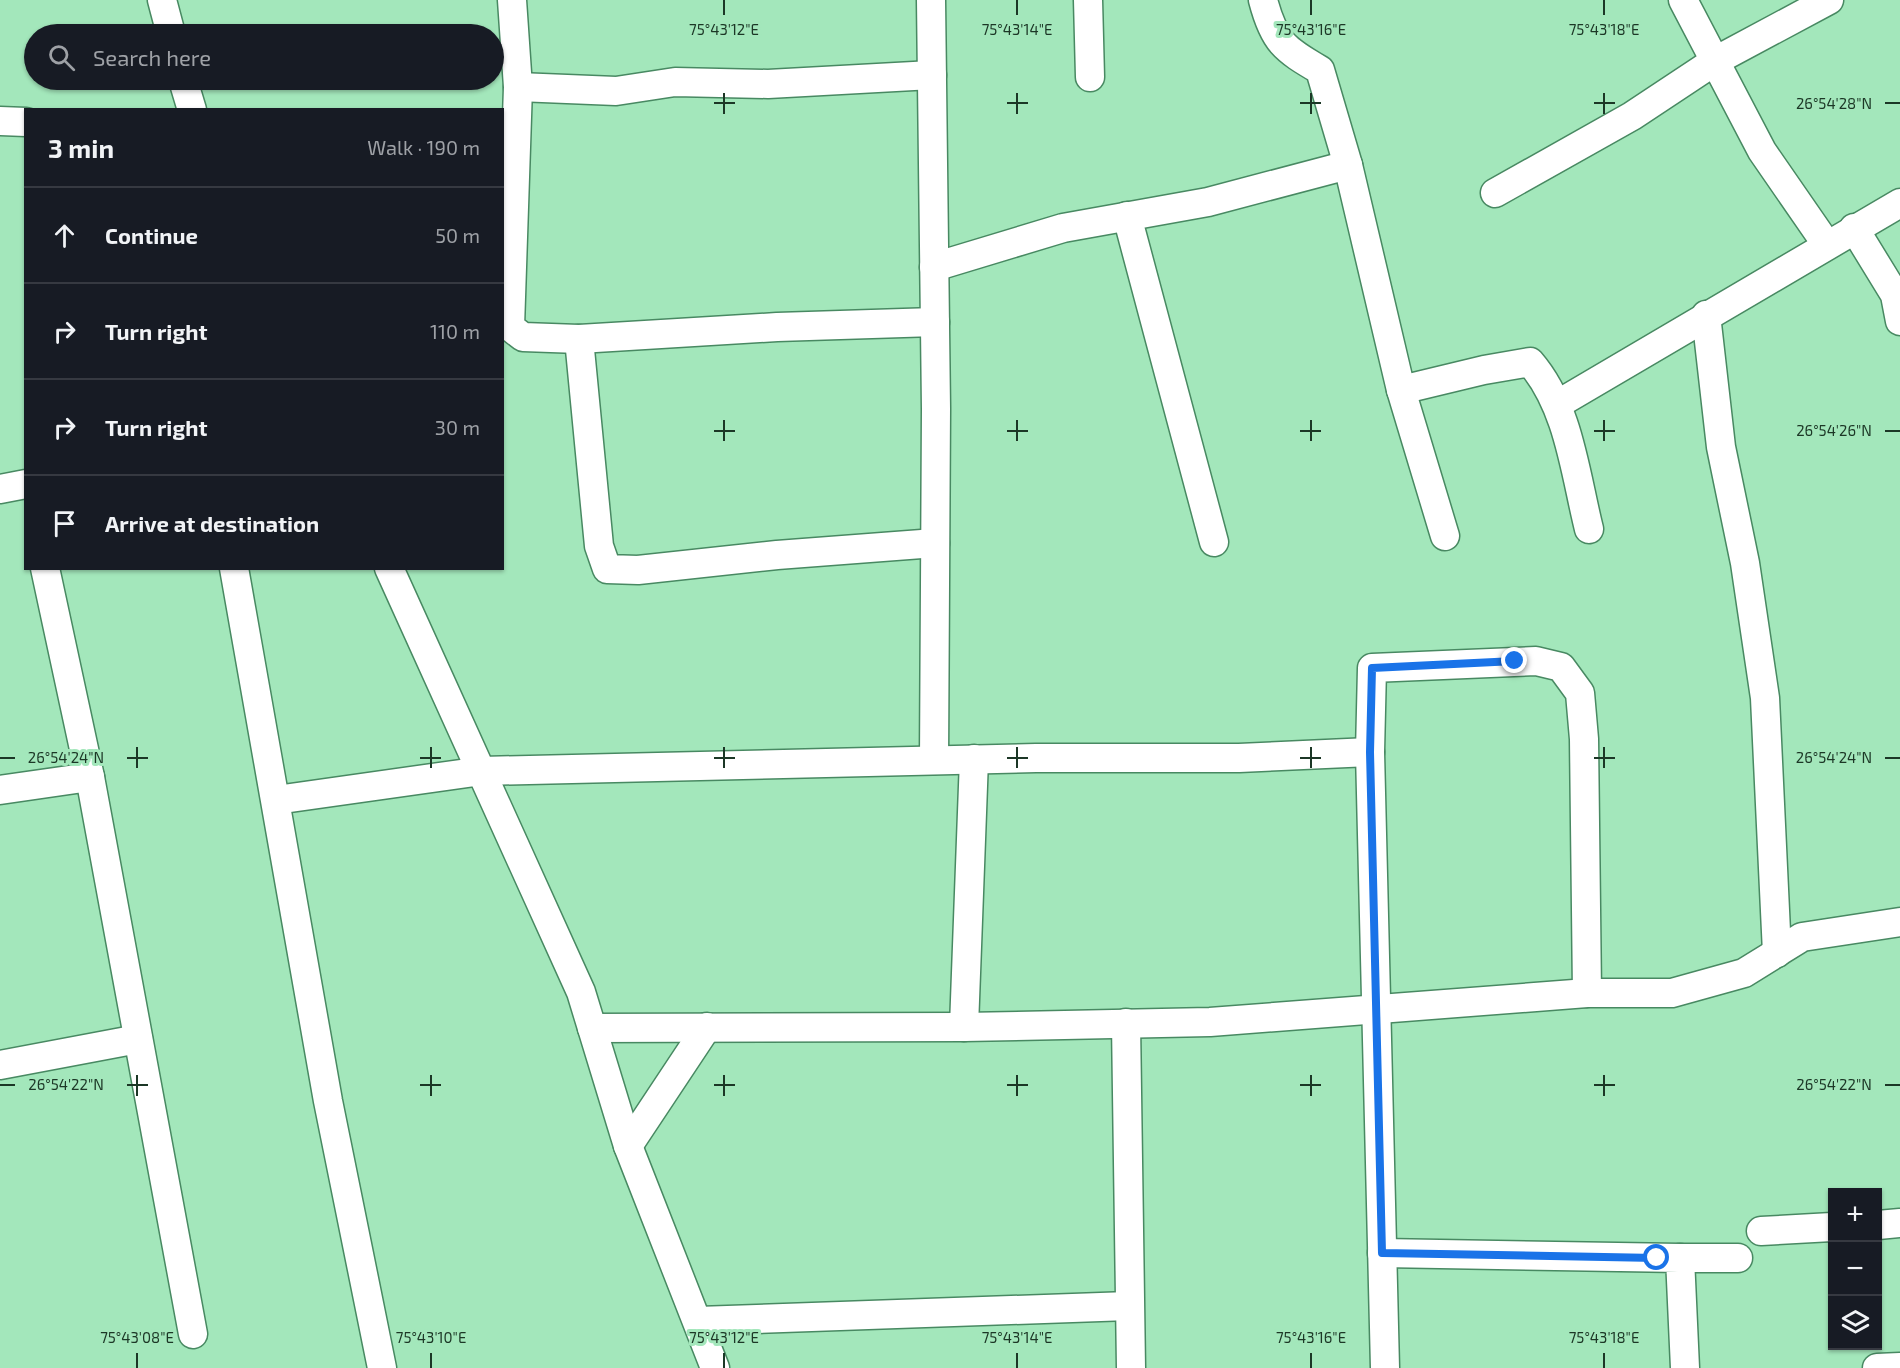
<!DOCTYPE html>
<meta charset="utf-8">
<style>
:root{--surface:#171b24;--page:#242831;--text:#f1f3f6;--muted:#9ea1a6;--line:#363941}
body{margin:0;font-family:"Exo 2",sans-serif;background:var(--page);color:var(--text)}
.controls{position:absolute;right:18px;bottom:18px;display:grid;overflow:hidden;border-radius:0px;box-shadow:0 2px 4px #0004}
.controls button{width:54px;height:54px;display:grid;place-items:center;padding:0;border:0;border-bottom:2px solid var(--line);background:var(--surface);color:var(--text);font:30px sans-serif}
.stop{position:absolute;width:18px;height:18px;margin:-14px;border:4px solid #1a73e8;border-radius:50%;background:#fff}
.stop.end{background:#1a73e8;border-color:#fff;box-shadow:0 2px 6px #0008}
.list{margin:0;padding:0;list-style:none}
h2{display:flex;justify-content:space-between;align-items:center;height:78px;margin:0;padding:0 24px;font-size:26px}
h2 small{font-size:20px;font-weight:400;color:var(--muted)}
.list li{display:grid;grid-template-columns:39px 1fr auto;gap:18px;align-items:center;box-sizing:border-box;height:96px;padding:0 24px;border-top:2px solid var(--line)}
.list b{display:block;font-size:22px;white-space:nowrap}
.list em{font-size:20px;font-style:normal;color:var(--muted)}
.icon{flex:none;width:33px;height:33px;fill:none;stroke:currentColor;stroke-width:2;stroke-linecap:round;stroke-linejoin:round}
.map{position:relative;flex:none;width:1900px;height:1368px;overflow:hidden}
.search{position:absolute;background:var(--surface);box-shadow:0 2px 4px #0004;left:24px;top:24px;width:480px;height:66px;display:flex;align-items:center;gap:15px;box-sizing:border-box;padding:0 21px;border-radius:33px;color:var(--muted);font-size:22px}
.panel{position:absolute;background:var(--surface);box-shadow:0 2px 4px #0004;left:24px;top:108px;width:480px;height:462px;border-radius:0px}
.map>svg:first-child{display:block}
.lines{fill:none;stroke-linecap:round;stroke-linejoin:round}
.street-casing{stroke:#488962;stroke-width:31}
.street{stroke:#fff;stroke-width:28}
.route{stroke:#1a73e8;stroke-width:8}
.ticks{fill:none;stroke:#1c3726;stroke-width:2}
.ticks-label{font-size:15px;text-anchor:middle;fill:#1c3726;stroke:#a3e7bb;stroke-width:6;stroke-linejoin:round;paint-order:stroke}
</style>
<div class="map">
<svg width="1900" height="1368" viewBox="0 0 1900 1368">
<rect width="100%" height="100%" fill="#a3e7bb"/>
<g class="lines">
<g class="street-casing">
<g id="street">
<polyline points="162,0 171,34"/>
<polyline points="512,0 518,87 510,327 523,337 579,339 777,327 935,322"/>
<polyline points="931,0 936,409 934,760"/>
<polyline points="1088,0 1090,77"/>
<path d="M 1263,0 C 1274,42 1284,49 1320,70 L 1348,165 L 1401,390 L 1445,536"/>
<polyline points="1683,0 1762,151 1827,245"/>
<polyline points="183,80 192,110"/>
<polyline points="518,87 616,91 675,82 768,84 932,75"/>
<polyline points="0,121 26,122"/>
<polyline points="1495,193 1632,116 1715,61 1829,0"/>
<polyline points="1127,216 1214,542"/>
<polyline points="1854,228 1895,295 1900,321"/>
<polyline points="934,267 1063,228 1208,202 1348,165"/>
<polyline points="1706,315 1721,447 1745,563 1765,698 1777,953"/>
<polyline points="579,339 599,546 607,569 638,570 777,555 935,543"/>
<path d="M 1401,390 L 1484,370 L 1530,362 C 1569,407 1575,473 1589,529"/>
<polyline points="1558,404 1900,203"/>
<polyline points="0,489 26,484"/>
<polyline points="45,568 90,777 193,1334"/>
<polyline points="234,568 328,1101 382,1368"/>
<polyline points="389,568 581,992 628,1146 715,1368"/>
<polyline points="0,790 90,777"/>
<polyline points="276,800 482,771 1036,758 1239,758 1370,752"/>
<polyline points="1126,1023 1131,1368"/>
<polyline points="964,1027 974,759"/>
<polyline points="592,1028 964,1027 1210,1022 1587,993 1672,993 1744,973 1802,937 1900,922"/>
<polyline points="0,1065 138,1039"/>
<polyline points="628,1146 707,1027"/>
<polyline points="1878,1225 1900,1223"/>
<polyline points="1761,1231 1832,1227"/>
<polyline points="1382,1253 1680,1258 1685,1368"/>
<polyline points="1680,1258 1738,1258"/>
<polyline points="698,1321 1129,1306"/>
<polyline points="1385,1368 1370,752 1372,668 1536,661 1561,667 1580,693 1584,739 1587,993"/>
<polyline points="1877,1368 1900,1367"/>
</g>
</g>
<use href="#street" class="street"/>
</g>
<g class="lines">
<polyline class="route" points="1515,661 1372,668 1370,752 1382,1253 1657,1258"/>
</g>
<path class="ticks" d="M 724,0 L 724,15M 1017,0 L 1017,15M 1311,0 L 1311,15M 1604,0 L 1604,15M 724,93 L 724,114M 1017,93 L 1017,114M 1311,93 L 1311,114M 1604,93 L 1604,114M 714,103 L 735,103M 1007,103 L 1028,103M 1300,103 L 1321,103M 1594,103 L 1615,103M 1885,103 L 1900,103M 724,420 L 724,441M 1017,420 L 1017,441M 1311,420 L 1311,441M 1604,420 L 1604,441M 714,431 L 735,431M 1007,431 L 1028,431M 1300,431 L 1321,431M 1594,431 L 1615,431M 1885,431 L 1900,431M 137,747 L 137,768M 431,747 L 431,768M 724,747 L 724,768M 1017,747 L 1017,768M 1311,747 L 1311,768M 1604,747 L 1604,768M 0,758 L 15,758M 127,758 L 148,758M 420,758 L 441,758M 714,758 L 735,758M 1007,758 L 1028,758M 1300,758 L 1321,758M 1594,758 L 1615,758M 1885,758 L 1900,758M 137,1075 L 137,1096M 431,1075 L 431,1096M 724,1075 L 724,1096M 1017,1075 L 1017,1096M 1311,1075 L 1311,1096M 1604,1075 L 1604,1096M 0,1085 L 15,1085M 127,1085 L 148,1085M 420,1085 L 441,1085M 714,1085 L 735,1085M 1007,1085 L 1028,1085M 1300,1085 L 1321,1085M 1594,1085 L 1615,1085M 1885,1085 L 1900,1085M 137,1353 L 137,1368M 431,1353 L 431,1368M 724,1353 L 724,1368M 1017,1353 L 1017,1368M 1311,1353 L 1311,1368M 1604,1353 L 1604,1368"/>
<g class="ticks-label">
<text x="724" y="35">75°43'12"E</text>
<text x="1017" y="35">75°43'14"E</text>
<text x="1311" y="35">75°43'16"E</text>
<text x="1604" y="35">75°43'18"E</text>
<text x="1834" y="109">26°54'28"N</text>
<text x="1834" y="436">26°54'26"N</text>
<text x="66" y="763">26°54'24"N</text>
<text x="1834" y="763">26°54'24"N</text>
<text x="66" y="1090">26°54'22"N</text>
<text x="1834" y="1090">26°54'22"N</text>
<text x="137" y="1343">75°43'08"E</text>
<text x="431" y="1343">75°43'10"E</text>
<text x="724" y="1343">75°43'12"E</text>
<text x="1017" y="1343">75°43'14"E</text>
<text x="1311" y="1343">75°43'16"E</text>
<text x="1604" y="1343">75°43'18"E</text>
</g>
</svg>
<div class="controls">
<button>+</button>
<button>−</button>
<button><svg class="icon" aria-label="layers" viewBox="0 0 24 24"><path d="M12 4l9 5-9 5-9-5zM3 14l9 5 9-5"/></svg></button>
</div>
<div class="stop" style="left:1657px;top:1258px"></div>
<div class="stop end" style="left:1515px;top:661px"></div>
<div class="search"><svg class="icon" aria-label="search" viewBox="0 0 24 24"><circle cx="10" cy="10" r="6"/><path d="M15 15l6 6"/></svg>Search here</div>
<section class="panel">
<h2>3 min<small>Walk · 190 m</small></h2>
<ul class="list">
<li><svg class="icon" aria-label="ahead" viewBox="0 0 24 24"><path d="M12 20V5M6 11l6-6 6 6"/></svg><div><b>Continue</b></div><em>50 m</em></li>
<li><svg class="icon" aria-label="right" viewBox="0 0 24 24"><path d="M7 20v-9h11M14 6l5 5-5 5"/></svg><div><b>Turn right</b></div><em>110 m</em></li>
<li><svg class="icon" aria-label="right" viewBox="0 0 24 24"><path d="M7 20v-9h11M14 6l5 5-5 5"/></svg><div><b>Turn right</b></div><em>30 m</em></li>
<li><svg class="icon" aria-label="arrive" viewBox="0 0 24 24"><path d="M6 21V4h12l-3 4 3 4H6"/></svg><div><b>Arrive at destination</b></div></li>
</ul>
</section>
</div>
